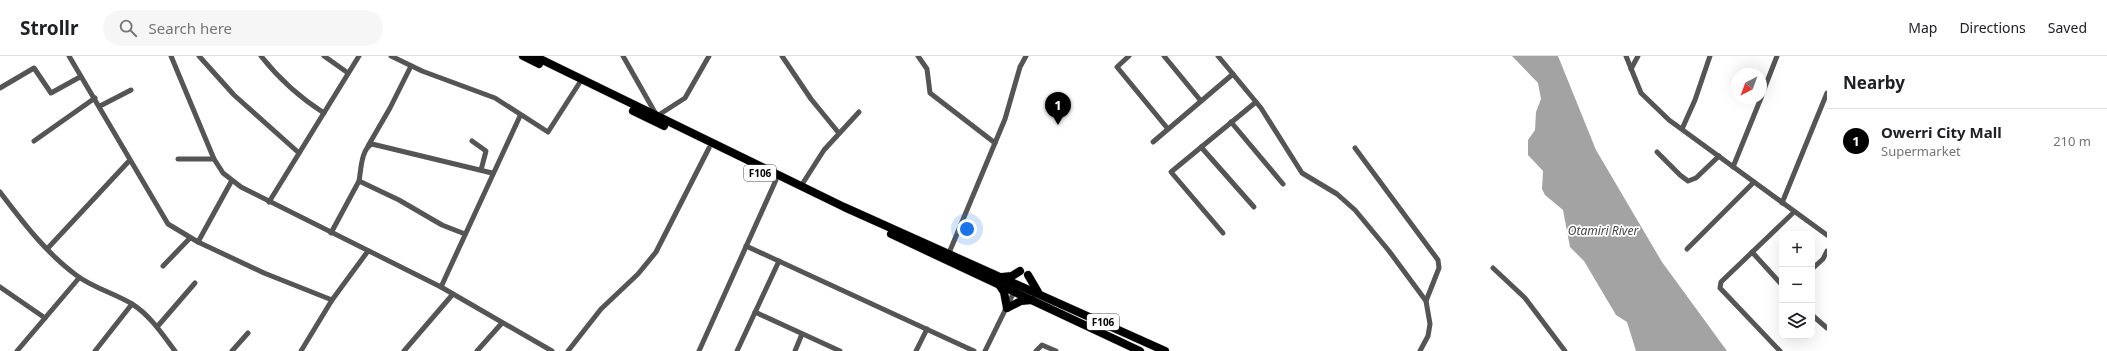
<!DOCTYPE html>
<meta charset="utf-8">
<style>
:root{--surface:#fff;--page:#f6f6f6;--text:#202124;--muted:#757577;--line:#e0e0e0;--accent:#000}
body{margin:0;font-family:"Noto Sans",sans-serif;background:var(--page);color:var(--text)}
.controls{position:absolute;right:12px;bottom:12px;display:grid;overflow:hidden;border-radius:8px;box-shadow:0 4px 16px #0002}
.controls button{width:36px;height:36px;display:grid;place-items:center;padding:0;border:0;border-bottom:1px solid var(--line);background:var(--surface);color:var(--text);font:20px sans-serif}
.compass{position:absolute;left:1731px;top:12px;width:36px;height:36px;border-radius:50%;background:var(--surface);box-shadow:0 4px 16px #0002;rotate:221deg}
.you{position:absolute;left:967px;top:173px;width:14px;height:14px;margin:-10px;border:3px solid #fff;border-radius:50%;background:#1a73e8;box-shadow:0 0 0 6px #1a73e833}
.badge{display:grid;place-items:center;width:26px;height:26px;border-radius:50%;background:var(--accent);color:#fff;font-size:13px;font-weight:700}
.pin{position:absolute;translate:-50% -33px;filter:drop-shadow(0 1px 2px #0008)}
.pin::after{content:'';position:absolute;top:21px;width:14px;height:12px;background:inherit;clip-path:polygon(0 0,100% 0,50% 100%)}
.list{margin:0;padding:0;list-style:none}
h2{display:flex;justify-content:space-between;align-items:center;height:52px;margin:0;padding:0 16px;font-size:17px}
h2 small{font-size:13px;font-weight:400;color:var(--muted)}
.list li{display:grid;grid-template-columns:26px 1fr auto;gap:12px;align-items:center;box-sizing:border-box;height:64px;padding:0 16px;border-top:1px solid var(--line)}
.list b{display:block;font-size:15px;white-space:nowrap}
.list p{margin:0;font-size:13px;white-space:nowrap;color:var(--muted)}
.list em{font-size:13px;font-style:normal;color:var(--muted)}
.icon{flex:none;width:22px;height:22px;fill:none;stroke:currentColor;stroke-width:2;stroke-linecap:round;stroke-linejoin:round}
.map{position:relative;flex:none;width:1827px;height:295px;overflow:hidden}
header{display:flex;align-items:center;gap:24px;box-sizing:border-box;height:56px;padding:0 20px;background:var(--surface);border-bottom:1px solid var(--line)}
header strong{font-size:19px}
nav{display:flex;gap:22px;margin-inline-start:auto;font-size:14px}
.search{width:280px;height:36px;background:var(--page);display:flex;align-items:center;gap:10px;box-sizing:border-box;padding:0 14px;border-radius:22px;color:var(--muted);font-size:15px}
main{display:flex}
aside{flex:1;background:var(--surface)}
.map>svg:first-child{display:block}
.water{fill:#a3a3a3}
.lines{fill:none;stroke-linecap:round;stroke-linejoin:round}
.primary-casing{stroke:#dbdbdb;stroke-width:9}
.minor{stroke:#555;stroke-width:5}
.primary{stroke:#000;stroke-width:8}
.labels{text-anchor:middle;stroke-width:3.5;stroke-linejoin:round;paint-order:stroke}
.shield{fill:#fff;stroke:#4c4c4c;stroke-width:1}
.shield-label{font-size:10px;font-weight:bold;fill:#000}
.water-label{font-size:12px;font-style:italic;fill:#444;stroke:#fff}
</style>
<header>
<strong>Strollr</strong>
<div class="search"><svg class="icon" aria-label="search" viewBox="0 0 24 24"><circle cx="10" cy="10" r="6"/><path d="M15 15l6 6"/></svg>Search here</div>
<nav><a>Map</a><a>Directions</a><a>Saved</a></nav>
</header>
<main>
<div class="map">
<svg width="1827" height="295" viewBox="0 0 1827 295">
<rect width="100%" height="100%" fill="#fff"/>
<polygon class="water" points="1512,0 1558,0 1596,94 1662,206 1727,295 1636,295 1627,266 1616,259 1584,205 1570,191 1563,154 1545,139 1542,133 1543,115 1528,99 1528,84 1535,74 1536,56 1541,43 1538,27"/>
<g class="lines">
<g class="primary-casing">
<g id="primary">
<polyline points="523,0 539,8"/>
<polyline points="534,0 844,151 1165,295"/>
<polyline points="633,55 664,70"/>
<polyline points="891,178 1140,295"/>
<polyline points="1028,219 1038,236"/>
<polyline points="1002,221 1012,220 1020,215"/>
<polyline points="1000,230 1004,236 1007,252"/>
<polyline points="1007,252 1021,245 1032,244"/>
</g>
</g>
<g class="minor">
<polyline points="69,0 168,168 198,186 264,217 332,244"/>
<polyline points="171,0 214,103 223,117 241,131 441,231 552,295"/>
<polyline points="199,0 234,39 299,97"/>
<path d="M 261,0 C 279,23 299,41 324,57"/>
<polyline points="324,0 348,17"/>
<polyline points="391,0 422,15 495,42 548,76 582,23"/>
<polyline points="623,0 657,60 685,42 709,0"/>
<polyline points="782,0 811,43 838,76"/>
<polyline points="918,0 927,13 930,37 995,87"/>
<polyline points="1129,0 1117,11 1168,73"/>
<polyline points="1164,0 1201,45"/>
<polyline points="1218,0 1261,52 1302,117 1337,138 1355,154 1389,195 1426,245 1430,268 1428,280 1420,295"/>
<polyline points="1626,0 1641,37 1669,64 1827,179"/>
<polyline points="1631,13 1638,0"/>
<polyline points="0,32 34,12 51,37 80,21"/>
<polyline points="1761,41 1777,0"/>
<polyline points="100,50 131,34"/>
<polyline points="1231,66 1283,128"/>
<polyline points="1682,73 1695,44 1710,0"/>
<polyline points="34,85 95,42"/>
<polyline points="472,85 486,95 481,114"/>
<polyline points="1153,86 1233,18"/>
<polyline points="368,90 390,52 411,10"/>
<polyline points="1201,91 1254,151"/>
<polyline points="1355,92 1438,204 1439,212 1426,245"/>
<polyline points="1657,96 1680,119 1688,125 1696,122 1719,100"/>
<polyline points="178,103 214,103"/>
<polyline points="1733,111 1761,42"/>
<polyline points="801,130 824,94 859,56"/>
<path d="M 0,136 C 22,165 46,197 76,219 C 93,232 114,237 132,248 C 150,259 163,279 175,295"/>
<polyline points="269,146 359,0"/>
<polyline points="1782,147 1827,37"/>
<polyline points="331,177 359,125"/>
<polyline points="1223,177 1171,116 1256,46"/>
<path d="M 465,178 L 442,169 L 399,144 L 359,125 C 361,115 361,93 372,88 L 492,117"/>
<polyline points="198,186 231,126"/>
<polyline points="746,190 974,295"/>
<polyline points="47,193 130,104"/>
<polyline points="1687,193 1754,126"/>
<polyline points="1752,196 1782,229"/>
<polyline points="949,197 1005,63 1020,11 1026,0"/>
<polyline points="163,210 190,182"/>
<polyline points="1493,212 1525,242 1565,295"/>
<polyline points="1812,213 1823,203 1827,195"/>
<polyline points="0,231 45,262"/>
<polyline points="441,231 520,60"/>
<polyline points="755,256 840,295"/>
<polyline points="1812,259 1827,272"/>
<polyline points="157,271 195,227"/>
<polyline points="17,295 79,222"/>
<polyline points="95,295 132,248"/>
<polyline points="232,295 248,277"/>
<polyline points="301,295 332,244 368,195"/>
<polyline points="404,295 453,238"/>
<polyline points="477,295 502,267"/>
<polyline points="568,295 601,253 638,218 656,196 709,92"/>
<polyline points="699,295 776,124"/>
<polyline points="737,295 779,205"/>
<polyline points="795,295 802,278"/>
<polyline points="916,295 927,273"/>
<polyline points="985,295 1015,234"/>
<polyline points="1036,295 1042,289 1056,295"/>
<polyline points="1780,295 1720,232 1721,226 1794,156"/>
</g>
<use href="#primary" class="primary"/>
</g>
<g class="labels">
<g class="shield">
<rect x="744" y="109" width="32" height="16" rx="3"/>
<rect x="1087" y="258" width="32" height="16" rx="3"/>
</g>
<g class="shield-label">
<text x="760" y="121">F106</text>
<text x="1103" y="270">F106</text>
</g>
<g class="water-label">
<text x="1603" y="179">Otamiri River</text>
</g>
</g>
</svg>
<div class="controls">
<button>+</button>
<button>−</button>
<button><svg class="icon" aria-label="layers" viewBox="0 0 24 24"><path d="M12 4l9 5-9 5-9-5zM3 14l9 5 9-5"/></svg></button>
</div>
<svg class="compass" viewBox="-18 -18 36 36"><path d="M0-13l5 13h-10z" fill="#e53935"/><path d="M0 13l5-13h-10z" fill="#757577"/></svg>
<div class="you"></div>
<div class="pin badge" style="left:1058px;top:69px">1</div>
</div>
<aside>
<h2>Nearby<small></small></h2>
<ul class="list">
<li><span class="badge">1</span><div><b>Owerri City Mall</b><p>Supermarket</p></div><em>210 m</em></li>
</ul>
</aside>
</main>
